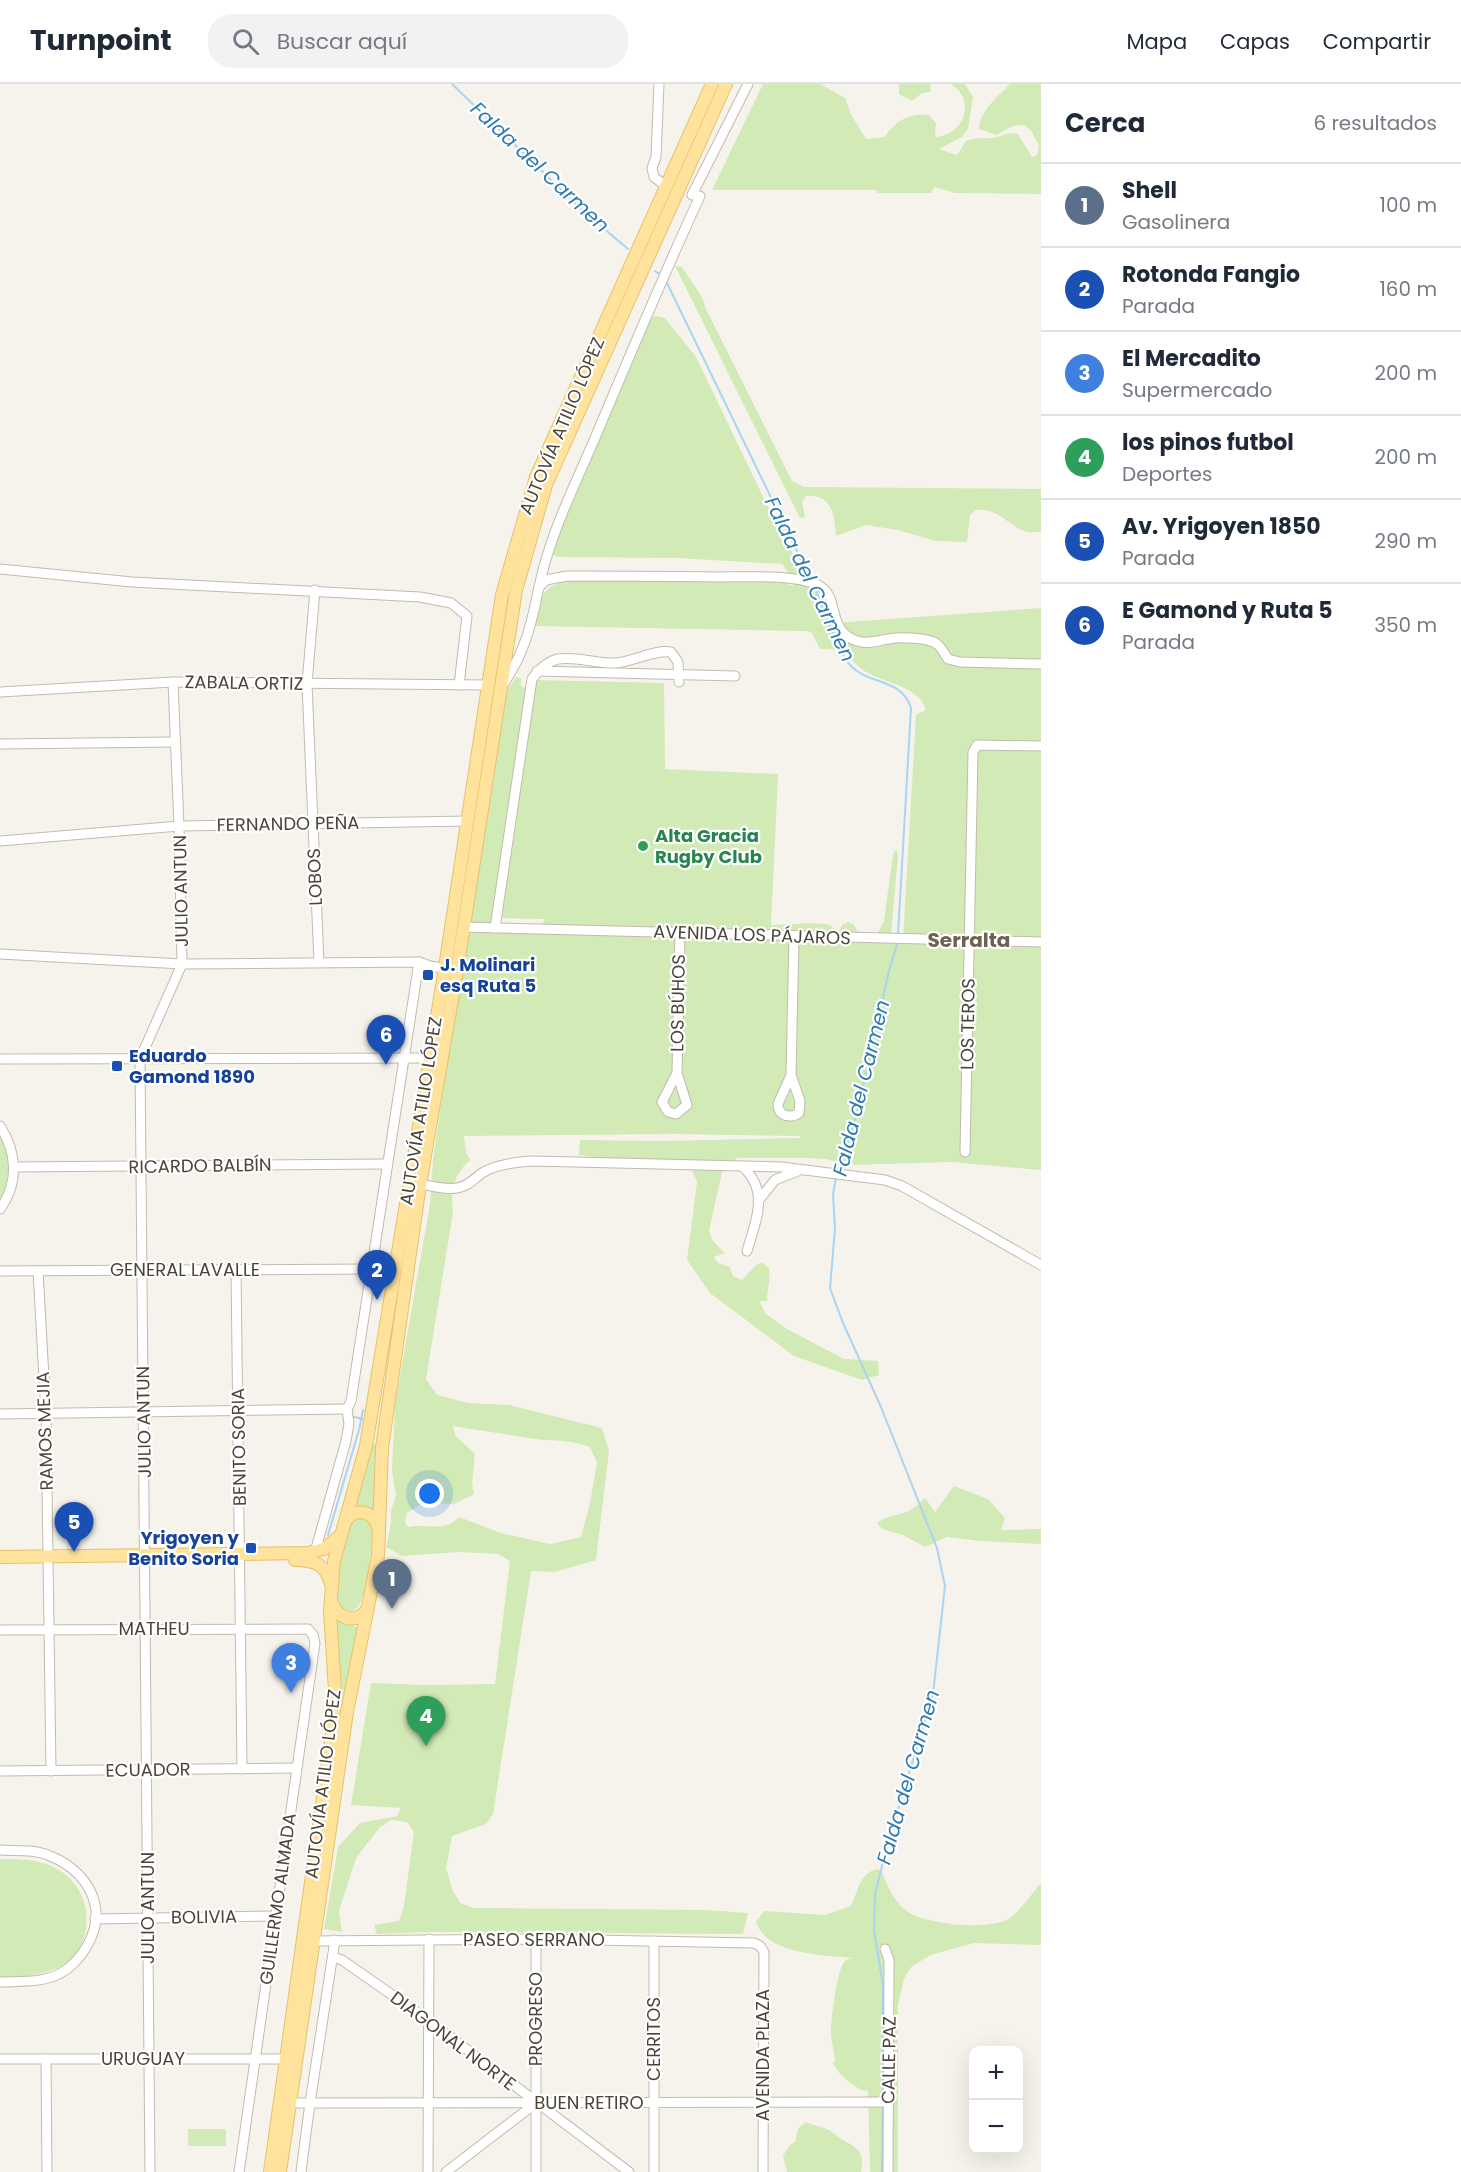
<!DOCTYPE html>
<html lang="es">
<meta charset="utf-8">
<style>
:root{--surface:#fff;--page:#f2f2f3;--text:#1f2937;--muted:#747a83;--line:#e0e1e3;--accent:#2563eb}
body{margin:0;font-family:Poppins,sans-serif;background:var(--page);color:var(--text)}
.controls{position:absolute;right:18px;bottom:18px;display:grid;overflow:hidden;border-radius:12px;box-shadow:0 6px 24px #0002}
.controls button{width:54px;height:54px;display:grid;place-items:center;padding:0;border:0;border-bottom:2px solid var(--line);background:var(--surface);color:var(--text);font:30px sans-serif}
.you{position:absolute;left:430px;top:1410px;width:21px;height:21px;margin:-15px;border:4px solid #fff;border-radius:50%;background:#1a73e8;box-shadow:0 0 0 9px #1a73e833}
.badge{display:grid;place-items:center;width:39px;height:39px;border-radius:50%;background:var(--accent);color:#fff;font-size:20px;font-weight:700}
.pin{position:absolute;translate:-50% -50px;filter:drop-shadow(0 2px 3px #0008)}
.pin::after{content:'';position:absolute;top:32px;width:21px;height:18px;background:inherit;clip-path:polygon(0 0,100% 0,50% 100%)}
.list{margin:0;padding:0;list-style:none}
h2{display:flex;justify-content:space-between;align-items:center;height:78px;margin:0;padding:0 24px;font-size:26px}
h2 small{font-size:20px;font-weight:400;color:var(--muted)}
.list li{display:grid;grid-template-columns:39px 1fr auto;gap:18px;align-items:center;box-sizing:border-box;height:84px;padding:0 24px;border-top:2px solid var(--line)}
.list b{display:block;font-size:22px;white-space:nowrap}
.list p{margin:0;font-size:20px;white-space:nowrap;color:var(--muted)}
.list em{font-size:20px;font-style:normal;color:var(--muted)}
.icon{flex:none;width:33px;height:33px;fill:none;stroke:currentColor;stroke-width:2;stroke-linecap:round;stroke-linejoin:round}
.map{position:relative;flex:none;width:1041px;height:2088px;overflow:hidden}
header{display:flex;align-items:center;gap:36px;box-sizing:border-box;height:84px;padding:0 30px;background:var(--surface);border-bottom:2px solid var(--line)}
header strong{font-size:28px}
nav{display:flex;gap:33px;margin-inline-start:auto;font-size:21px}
.search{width:420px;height:54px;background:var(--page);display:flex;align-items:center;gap:15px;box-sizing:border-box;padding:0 21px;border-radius:24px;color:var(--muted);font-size:22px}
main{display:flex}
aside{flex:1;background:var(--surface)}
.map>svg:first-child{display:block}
.green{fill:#d2eab5;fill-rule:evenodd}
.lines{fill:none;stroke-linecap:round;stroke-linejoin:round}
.stream{stroke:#a9d4f2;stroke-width:2}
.minor-casing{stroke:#c2bbae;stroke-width:11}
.major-casing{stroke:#e6c16a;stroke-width:14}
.minor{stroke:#fff;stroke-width:9}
.major{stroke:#ffe39c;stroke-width:12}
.leisure-dot{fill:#2e9e5b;stroke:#fff;stroke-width:2}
.transit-dot{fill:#1a4fb4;stroke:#fff;stroke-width:2}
.labels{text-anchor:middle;stroke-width:4.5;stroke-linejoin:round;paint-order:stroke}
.street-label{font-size:18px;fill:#4b4439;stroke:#fff}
.leisure-label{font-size:18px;font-weight:bold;fill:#27864d;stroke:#fff;text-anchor:start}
.transit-label{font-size:18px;font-weight:bold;fill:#164399;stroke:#fff;text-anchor:start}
.water-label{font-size:20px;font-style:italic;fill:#2e7ab2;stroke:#fff}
.neighbourhood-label{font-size:20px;font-weight:bold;fill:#6e6250;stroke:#fff}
</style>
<header>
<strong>Turnpoint</strong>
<div class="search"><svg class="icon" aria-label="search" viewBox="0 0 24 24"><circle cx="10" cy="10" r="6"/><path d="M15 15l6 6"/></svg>Buscar aquí</div>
<nav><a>Mapa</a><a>Capas</a><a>Compartir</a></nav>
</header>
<main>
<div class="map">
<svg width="1041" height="2088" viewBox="0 0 1041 2088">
<rect width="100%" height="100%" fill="#f6f3ec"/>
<g class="green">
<path d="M 763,0 L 820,0 L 845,14 L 852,32 L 866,55 L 885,53 C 894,37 911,28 929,31 L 936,39 L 935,53 C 964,51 977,17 951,0 L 965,0 L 973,13 L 968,45 L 962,53 L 939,65 L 957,71 L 966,57 C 978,52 987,56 998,53 C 1006,50 1008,48 1018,50 L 1032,73 L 1037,71 L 1039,62 L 1032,48 L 1024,41 L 1013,42 L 996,51 L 979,45 C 979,28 998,12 1010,0 L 1041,0 L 1041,110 L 955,109 L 935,103 L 931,109 L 878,109 L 876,106 L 712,106 Z"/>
<polygon points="899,0 930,0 931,8 922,9 912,17 899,10"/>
<path d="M 675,182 L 682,183 L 703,215 L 705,223 L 792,397 L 804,403 L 1041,405 L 1041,448 C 1037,448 1031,449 1027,448 C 1006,441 1000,424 975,426 L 970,431 L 967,458 L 936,457 L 898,446 L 866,441 L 836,452 C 835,432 832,409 806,412 L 802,418 L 805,433 L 800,434 Z"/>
<path d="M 655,232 L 665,234 L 696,273 L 778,444 L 833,539 L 1041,524 L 1041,1086 L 952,1078 L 850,1081 L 826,1075 L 806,1074 L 737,1074 L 723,1084 L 709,1147 L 712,1156 L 725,1169 L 714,1173 L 718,1179 L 730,1183 L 733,1192 L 742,1196 L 757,1180 L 763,1179 L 769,1184 C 771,1196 767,1205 767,1217 L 759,1217 L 766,1230 L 787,1245 L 844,1275 L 878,1277 L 879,1291 L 862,1296 L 794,1272 L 710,1209 L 687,1176 L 697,1098 L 692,1086 L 579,1071 L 580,1056 L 664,1057 L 800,1054 L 800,1052 L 676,1050 L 464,1052 L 466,1068 L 470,1076 C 454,1090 450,1107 453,1128 L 426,1295 L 437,1311 L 468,1319 L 509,1321 L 602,1344 L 609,1367 L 596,1476 L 555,1488 L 531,1487 L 493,1730 L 486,1740 L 452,1752 L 446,1784 L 453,1807 L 460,1819 L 474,1824 L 706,1826 L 748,1829 L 743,1850 L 430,1848 L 377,1850 L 374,1841 L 399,1837 L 404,1822 L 414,1748 L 407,1738 L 391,1736 L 380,1743 L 356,1774 L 339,1827 L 342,1848 L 324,1845 L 338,1763 L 360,1739 L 397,1732 L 401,1724 L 351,1721 L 371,1599 L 427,1601 L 495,1600 L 510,1477 L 498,1470 L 458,1468 L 402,1472 L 386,1463 L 391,1439 L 391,1427 L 396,1411 L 392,1387 L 395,1320 L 430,1120 L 433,1076 L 442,1013 L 504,610 L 516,593 L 521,594 L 521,602 L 527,605 L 493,848 L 536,850 L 545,835 L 502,834 L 536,596 L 664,599 L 665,685 L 778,690 L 771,841 C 782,841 825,837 831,842 C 834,844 836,847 838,850 L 842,841 L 848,838 L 854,841 L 859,850 L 876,852 L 884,837 L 893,770 L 896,765 L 898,772 L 891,850 L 895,858 L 931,859 L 938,857 L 946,860 L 976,861 L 979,857 L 903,855 L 916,631 L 926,626 C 919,599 875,599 858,582 C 853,578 850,571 847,566 L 820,565 L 812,549 L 806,547 L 534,542 C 541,513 540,501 573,496 L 745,496 L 786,499 L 793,502 L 790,491 L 782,480 L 677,474 L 557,473 L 553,470 L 561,438 L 651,234 ZM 453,1342 C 480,1346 508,1351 536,1355 C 554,1357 573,1356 590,1363 L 597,1379 L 590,1419 L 581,1453 L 550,1460 L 501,1449 L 459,1433 C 444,1449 427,1439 408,1443 L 405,1438 L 407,1429 L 422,1419 L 454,1420 L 474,1410 L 472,1399 L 475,1370 L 455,1351 Z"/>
<path d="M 0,1053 C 11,1073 11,1095 0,1115 Z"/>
<polygon points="370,1359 378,1360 376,1429 368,1422 353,1424"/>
<path d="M 954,1402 L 988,1415 L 1005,1434 L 1001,1446 L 1041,1445 L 1041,1460 L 980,1457 L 947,1453 L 925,1463 L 903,1451 L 882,1445 L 877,1439 C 887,1432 889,1433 900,1430 C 910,1428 918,1421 925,1414 L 935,1428 Z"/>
<path d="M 364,1432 L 372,1441 C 372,1456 369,1526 351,1527 C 346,1527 342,1525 339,1520 C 333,1508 345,1447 352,1435 Z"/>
<polygon points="336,1534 359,1544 340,1634"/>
<path d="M 0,1775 C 21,1775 44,1775 62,1788 C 95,1810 96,1865 59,1883 C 40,1892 20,1893 0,1893 Z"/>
<path d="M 877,1785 L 881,1786 C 887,1800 894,1819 908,1828 C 930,1841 983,1846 1007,1836 C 1017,1831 1033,1808 1041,1799 L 1041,1861 L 973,1859 L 931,1871 L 912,1882 L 904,1895 L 898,1921 L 898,2088 L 870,2088 L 868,2006 L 863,2007 C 851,2000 839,1992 833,1979 L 835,1976 C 834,1968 832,1960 831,1952 C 830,1941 837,1883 845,1877 C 847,1875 851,1875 853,1874 C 824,1871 767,1871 756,1838 L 764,1827 L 825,1831 L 851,1822 C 858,1808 859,1789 877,1785 Z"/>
<path d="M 806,2038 C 813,2042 822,2042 829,2046 C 833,2048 836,2052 841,2055 C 857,2064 865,2066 861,2088 L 787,2088 L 783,2072 L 789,2062 L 796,2057 C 796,2048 798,2043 806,2038 Z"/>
<rect x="188" y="2045" width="38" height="17"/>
</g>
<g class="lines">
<g class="stream">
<polyline points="452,0 581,125 628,165"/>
<polyline points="655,187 662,192"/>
<polyline points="666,197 810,494"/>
<path d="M 815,504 C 822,521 839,569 850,581 C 869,602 901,593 911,624 L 898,851"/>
<polyline points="837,1089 857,1029 889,887 898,857"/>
<polyline points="836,1094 833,1110 835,1145 830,1204 843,1239 881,1323 937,1464 945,1502 933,1610 889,1755 875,1810 874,1846 883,1902 883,2016"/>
<polyline points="351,1332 362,1335"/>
<polyline points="328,1451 359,1346 363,1326"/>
<polyline points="882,2088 883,2021"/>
</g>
<g class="minor-casing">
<g id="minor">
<polyline points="659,0 656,73 652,84 654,93 666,102"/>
<polyline points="692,111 748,0"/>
<polyline points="0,485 132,498 420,513 451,519 467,532 459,601"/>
<path d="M 539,503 C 550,450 574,403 595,354 C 629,273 663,192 700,112"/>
<polyline points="315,506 307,600 319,878"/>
<polyline points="537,587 735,592"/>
<path d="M 502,602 C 525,569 531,542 539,503 L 546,496 L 567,492 C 617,492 667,492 718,493 C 744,493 794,490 818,501 C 841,512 825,546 857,557 C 869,561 878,556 889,555 C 899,553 930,553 938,561 C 942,564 945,571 948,575 L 960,578 L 1041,580"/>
<polyline points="0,608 173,598 488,601"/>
<polyline points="0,660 175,658"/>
<polyline points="0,757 179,742 468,737"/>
<polyline points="463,843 1041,858"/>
<path d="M 495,844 L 532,595 C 538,587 548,577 558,575 C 576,572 597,580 615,579 C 633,578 655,565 671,568 L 678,578 L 679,598"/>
<polyline points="0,870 182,880 419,878 430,882 449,885"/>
<polyline points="0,975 430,974"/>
<polyline points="677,989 662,1018 668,1028 676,1030 687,1021 677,989 680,849"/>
<path d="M 791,991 L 778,1020 C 778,1032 790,1035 799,1029 L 800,1017 L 791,991 L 794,852"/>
<path d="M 0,1042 C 17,1068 19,1099 0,1125"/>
<polyline points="965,1068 973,668 977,661 1041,662"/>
<path d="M 742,1082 C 770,1107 756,1136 747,1167"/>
<polyline points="14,1083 386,1080"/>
<path d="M 420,1100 C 432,1102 445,1106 457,1104 C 467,1103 474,1095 482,1089 C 496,1080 516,1078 532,1077 L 781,1083 L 885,1096 L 902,1102 L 1041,1181"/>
<polyline points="758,1117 775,1096 798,1087"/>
<polyline points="236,1185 242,1685"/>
<polyline points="0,1187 370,1185"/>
<polyline points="38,1187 46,1330 51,1687"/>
<polyline points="0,1330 347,1325"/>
<polyline points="315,1468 346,1357 349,1340 347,1325 351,1317 419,878"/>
<polyline points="0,1546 308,1545 313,1551 315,1559 239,2088"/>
<polyline points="0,1687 296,1684"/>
<path d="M 0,1766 C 16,1767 35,1765 50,1772 C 71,1780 91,1798 95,1821 C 101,1847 81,1879 59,1890 C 42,1899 18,1897 0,1898"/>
<polyline points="95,1835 276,1832"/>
<polyline points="536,1855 536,2088"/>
<polyline points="314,1857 536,1855 754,1859 760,1862 764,1868 763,2088"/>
<polyline points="885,1865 889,1876 888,2088"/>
<polyline points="333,1873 342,1876 428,1936 629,2088"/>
<polyline points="0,1975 287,1975"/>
<polyline points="46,1975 47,2088"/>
<polyline points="290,2019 888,2018"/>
<polyline points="150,2088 140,975 182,880 179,742 173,598"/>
<polyline points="301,2088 310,2019 335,1856"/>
<polyline points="428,2088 429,1855"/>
<polyline points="446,2088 536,2019"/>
<polyline points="654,2088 654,1857"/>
</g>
</g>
<g class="major-casing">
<g id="major">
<path d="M 346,1436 C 356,1423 373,1427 378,1443"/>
<polyline points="0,1473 308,1469 324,1465 340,1452"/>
<path d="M 295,1476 C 314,1476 326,1480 331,1500"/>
<path d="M 331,1517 C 338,1535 354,1541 367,1526"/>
<polyline points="270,2088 333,1643 335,1606 330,1527 334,1477 366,1362 444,890 502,511 536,393 712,0"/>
<polyline points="280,2088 347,1628 378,1472 382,1364 420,1100 457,887 516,506 546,401 726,0"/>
</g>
</g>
<use href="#minor" class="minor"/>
<use href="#major" class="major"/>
</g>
<circle class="leisure-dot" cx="643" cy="762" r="6"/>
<g class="transit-dot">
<rect x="422" y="885" width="12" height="12" rx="3"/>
<rect x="111" y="976" width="12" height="12" rx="3"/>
<rect x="245" y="1458" width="12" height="12" rx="3"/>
</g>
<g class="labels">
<g class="street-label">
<text transform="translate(562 342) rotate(-67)" y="6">AUTOVÍA ATILIO LÓPEZ</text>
<text transform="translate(244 599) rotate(1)" y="6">ZABALA ORTIZ</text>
<text transform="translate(288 740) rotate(-1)" y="6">FERNANDO PEÑA</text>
<text transform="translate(315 793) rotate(-92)" y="6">LOBOS</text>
<text transform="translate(181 807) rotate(-91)" y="6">JULIO ANTUN</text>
<text transform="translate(752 851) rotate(2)" y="6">AVENIDA LOS PÁJAROS</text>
<text transform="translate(678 919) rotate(-89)" y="6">LOS BÚHOS</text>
<text transform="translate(968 940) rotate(-89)" y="6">LOS TEROS</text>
<text transform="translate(421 1027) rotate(-81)" y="6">AUTOVÍA ATILIO LÓPEZ</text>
<text transform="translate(200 1082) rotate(-1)" y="6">RICARDO BALBÍN</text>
<text x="185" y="1192">GENERAL LAVALLE</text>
<text transform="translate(144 1338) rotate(-91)" y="6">JULIO ANTUN</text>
<text transform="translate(45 1347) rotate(-92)" y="6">RAMOS MEJIA</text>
<text transform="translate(239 1363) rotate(-91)" y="6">BENITO SORIA</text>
<text x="154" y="1551">MATHEU</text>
<text transform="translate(148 1686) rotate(-1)" y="6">ECUADOR</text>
<text transform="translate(323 1700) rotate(-83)" y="6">AUTOVÍA ATILIO LÓPEZ</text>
<text transform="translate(278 1815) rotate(-82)" y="6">GUILLERMO ALMADA</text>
<text transform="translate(148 1824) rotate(-90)" y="6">JULIO ANTUN</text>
<text transform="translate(204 1833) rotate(-1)" y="6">BOLIVIA</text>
<text x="534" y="1862">PASEO SERRANO</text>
<text transform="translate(536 1935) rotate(-90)" y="6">PROGRESO</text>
<text transform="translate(654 1955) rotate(-90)" y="6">CERRITOS</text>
<text transform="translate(453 1957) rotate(37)" y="6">DIAGONAL NORTE</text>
<text transform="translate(763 1971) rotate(-90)" y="6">AVENIDA PLAZA</text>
<text x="143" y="1981">URUGUAY</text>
<text transform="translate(889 1976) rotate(-89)" y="6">CALLE PAZ</text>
<text x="589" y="2025">BUEN RETIRO</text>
</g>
<g class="leisure-label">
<text x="655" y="758">Alta Gracia<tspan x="655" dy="21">Rugby Club</tspan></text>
</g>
<g class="transit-label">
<text x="440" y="887">J. Molinari<tspan x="440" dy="21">esq Ruta 5</tspan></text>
<text x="129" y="978">Eduardo<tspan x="129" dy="21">Gamond 1890</tspan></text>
<text x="239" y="1460" text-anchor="end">Yrigoyen y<tspan x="239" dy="21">Benito Soria</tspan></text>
</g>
<g class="water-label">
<text transform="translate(540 83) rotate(43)" y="7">Falda del Carmen</text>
<text transform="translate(810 495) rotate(64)" y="7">Falda del Carmen</text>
<text transform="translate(861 1004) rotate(-76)" y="7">Falda del Carmen</text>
<text transform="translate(908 1693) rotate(-74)" y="7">Falda del Carmen</text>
</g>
<g class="neighbourhood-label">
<text x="969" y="863">Serralta</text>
</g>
</g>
</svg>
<div class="controls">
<button>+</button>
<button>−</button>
</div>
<div class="you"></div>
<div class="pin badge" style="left:392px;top:1525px;background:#5c6f8a">1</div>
<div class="pin badge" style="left:377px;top:1216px;background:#1a4fb4">2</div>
<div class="pin badge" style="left:291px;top:1609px;background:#3f7fe0">3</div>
<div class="pin badge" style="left:426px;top:1662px;background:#2e9e5b">4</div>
<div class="pin badge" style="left:74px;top:1468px;background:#1a4fb4">5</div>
<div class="pin badge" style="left:386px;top:981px;background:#1a4fb4">6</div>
</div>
<aside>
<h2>Cerca<small>6 resultados</small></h2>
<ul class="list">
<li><span class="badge" style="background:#5c6f8a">1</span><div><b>Shell</b><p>Gasolinera</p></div><em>100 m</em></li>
<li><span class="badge" style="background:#1a4fb4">2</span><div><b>Rotonda Fangio</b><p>Parada</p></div><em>160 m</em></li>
<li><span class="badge" style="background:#3f7fe0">3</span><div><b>El Mercadito</b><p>Supermercado</p></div><em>200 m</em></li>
<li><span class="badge" style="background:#2e9e5b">4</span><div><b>los pinos futbol</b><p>Deportes</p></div><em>200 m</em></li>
<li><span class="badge" style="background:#1a4fb4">5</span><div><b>Av. Yrigoyen 1850</b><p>Parada</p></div><em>290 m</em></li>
<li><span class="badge" style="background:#1a4fb4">6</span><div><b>E Gamond y Ruta 5</b><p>Parada</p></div><em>350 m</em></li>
</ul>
</aside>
</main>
